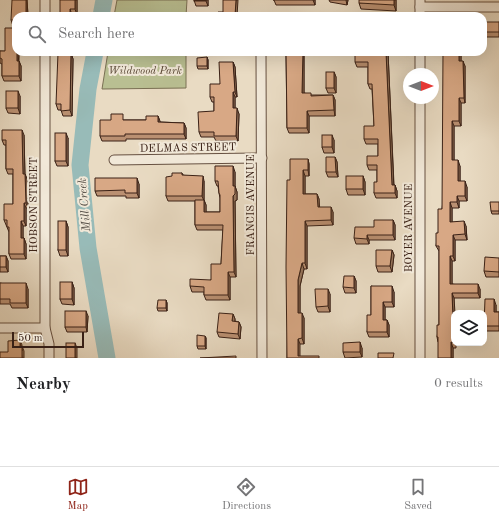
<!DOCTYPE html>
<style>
:root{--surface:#fff;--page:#f6f6f6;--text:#202124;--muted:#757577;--line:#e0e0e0;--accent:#8f2418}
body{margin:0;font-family:"Old Standard TT",serif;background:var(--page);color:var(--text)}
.controls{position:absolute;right:12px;bottom:12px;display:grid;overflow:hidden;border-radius:8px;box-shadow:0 4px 16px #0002}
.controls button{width:36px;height:36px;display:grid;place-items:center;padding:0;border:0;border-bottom:1px solid var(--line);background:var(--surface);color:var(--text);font:20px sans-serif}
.compass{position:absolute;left:403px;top:68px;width:36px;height:36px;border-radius:50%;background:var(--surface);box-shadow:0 4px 16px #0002;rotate:90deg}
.scale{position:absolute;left:12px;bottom:10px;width:72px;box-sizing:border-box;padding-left:4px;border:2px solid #3a2116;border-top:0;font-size:11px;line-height:14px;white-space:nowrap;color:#3a2116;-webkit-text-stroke:3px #f1e8d8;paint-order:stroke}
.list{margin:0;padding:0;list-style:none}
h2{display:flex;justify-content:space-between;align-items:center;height:52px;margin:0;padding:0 16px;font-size:17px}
h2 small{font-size:13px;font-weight:400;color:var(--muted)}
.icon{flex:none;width:22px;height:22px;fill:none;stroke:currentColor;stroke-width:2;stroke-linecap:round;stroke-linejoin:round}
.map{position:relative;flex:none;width:499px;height:358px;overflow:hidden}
.search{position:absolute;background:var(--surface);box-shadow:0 4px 16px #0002;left:12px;right:12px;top:12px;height:44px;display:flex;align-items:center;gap:10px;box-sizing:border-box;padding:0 14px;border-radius:12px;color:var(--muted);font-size:15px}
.sheet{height:108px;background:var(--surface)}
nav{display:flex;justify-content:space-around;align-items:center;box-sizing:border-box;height:56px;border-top:1px solid var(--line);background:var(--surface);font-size:11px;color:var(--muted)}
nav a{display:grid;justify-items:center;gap:2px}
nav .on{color:var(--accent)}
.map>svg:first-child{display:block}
.green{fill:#b9bf92;stroke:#7a7054}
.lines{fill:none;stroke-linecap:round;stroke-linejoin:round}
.river{stroke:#98bbb8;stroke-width:17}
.minor-casing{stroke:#665041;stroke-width:11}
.minor{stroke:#f1e8d8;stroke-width:9}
.wall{fill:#ba9072;stroke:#3a2116}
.shaded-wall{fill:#97765d;stroke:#3a2116}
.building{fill:#d8a885;stroke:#3a2116}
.labels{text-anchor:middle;stroke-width:4;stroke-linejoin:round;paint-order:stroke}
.park-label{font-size:11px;font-style:italic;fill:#5a4835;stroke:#f1e8d8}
.street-label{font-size:11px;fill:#3a2116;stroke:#f1e8d8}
.water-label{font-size:12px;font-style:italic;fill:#564f47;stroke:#f1e8d8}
</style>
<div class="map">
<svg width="499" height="358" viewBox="0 0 499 358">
<rect width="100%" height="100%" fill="#e9dbc3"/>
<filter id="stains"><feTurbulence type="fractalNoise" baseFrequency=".005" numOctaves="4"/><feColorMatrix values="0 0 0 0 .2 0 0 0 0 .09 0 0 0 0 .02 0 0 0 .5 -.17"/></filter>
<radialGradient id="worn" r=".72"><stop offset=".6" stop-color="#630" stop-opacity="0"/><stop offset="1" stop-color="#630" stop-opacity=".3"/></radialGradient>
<g class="green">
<polygon points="117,0 187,0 186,16 114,16"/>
<polygon points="108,52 186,52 186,88 102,89"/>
</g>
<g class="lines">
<g class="river">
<polyline points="101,16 104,0"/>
<polyline points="95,52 88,89 80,165 88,248 107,358"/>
</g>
<g class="minor-casing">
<g id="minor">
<polyline points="45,0 45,16"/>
<polyline points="420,7 499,7"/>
<polyline points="420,16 420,0"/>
<polyline points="45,52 45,328 49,344 49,358"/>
<polyline points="261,52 262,358"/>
<polyline points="420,74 420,52"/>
<polyline points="114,160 262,158"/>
<polyline points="0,328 45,328"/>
<polyline points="420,358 420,98"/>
</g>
</g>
<use href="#minor" class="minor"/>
</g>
<g class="wall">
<polygon points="27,0 28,16 16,16 16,26 13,26 11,20"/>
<polygon points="60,0 77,0 77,15 72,15 72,16"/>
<polygon points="194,0 208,0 208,6 196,6"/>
<polygon points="273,0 315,0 315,5 276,5 274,0"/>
<polygon points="329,0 348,0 347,5 330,2"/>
<polygon points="396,0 396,11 361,9 359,3"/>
<polygon points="499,22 499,37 485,37 483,32"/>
<polygon points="0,51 19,52 19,61 21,66 21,81 4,81 2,76 2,64 0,63"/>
<polygon points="286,52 304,52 304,93 312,95 333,95 335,100 335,116 309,116 309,133 289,133 287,128"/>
<polygon points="388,52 394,185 395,185 397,191 397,198 376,198 374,193 377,182 377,170 369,170 367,165 378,156 378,144 366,144 364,139 374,126 372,89 370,89 368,84 368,67 357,67 355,62"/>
<polygon points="461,52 461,61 465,66 465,103 461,103 461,126 454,126 454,160 460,166 460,181 467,187 467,201 459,201 459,208 452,208 452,222 466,226 467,240 455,240 455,261 452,261 452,284 480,289 480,298 454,298 454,343 456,343 456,348 453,348 453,358 438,342 437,337 439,325 439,251 436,246 442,209"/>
<polygon points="71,53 73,59 72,116 63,116 61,110 58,110 56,104"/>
<polygon points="207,57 208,60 208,69 198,69 197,66"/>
<polygon points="233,62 235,67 237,97 235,97 235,108 239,114 238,141 216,141 214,137 201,137 199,132 214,111 214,102 212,102 210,97 220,84"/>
<polygon points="334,72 336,77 336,93 328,93 326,88"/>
<polygon points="20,96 20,114 8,113 6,108"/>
<polygon points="158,116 160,122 184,123 186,128 186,139 126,139 126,141 102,141 100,136 111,120 146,120"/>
<polygon points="24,135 25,174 27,179 28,208 26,208 26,226 23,226 23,238 24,238 26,244 26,259 11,259 9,254 9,232 4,220 13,204 13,174 8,174 6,169 6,145 4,145 2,140"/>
<polygon points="68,138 68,166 57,166 55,161"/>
<polygon points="334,140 334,153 324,153 322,147"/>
<polygon points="335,157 337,162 338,177 328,177 326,172"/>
<polygon points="308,159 309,164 309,176 305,176 305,194 317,194 319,199 319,207 333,212 333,225 307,226 307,269 304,269 300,286 300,313 304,318 304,344 300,344 287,358 290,180"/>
<polygon points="235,172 235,186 237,192 237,200 235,201 236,277 230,277 230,300 206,300 204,295 204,292 192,292 190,286 211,280 221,264 223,230 197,230 195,225 195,201 168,201 166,196 172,176 182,173 183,175 204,181 204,200 206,205 206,212 220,212 220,198 219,193 218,186 217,186 215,181"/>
<polygon points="363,176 365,182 365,195 348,195 346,189"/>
<polygon points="139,184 139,198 126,198 126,196 97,196 95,191"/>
<polygon points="499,202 499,214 492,214 491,211"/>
<polygon points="393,220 395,225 395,240 369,240 369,244 356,244 354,238"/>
<polygon points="66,221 68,227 68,256 60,256 58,250"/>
<polygon points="392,250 394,255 392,272 378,272 376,266"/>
<polygon points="0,256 6,256 8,261 8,272 0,272"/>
<polygon points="499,258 499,277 486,277 484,271"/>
<polygon points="354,276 356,281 356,293 345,293 343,287"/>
<polygon points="72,282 74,288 74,305 62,304 60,299"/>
<polygon points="0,283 28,289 28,308 12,308 10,304 0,304"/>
<polygon points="371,286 394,292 394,307 385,307 385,320 387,320 389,325 389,337 369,337 367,332 371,315"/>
<polygon points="330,294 330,312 318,312 316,307"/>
<polygon points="166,300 167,303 167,311 158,311 157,308"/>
<polygon points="496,305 496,312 499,312 499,331 486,331 484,326"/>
<polygon points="233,314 235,319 235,321 239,322 241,327 240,339 219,337 217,332"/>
<polygon points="88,316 87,332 67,332 65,327"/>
<polygon points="205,336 206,338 206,349 198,349 197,346"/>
<polygon points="362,348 362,357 345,358 343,352"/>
</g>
<g class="shaded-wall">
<polygon points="26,0 27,0 28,16 26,16"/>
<polygon points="75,0 77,0 77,15 75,9"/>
<polygon points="206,0 208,0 208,6 206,1"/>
<polygon points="236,0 238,0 237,16 235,16"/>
<polygon points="313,0 315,0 315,5"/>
<polygon points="346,0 348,0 347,5"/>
<polygon points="394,0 396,0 396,11 394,5"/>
<polygon points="70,9 72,15 72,16 70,16"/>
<polygon points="17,52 19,52 18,66 17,61"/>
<polygon points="303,52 304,52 304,98 302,93"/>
<polygon points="386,52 388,52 394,191 392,185"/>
<polygon points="459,52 461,52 461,66 459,61"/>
<polygon points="71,53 73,59 72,116 70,110"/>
<polygon points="207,57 208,60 208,69 207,66"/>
<polygon points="19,61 21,66 21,81 19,76"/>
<polygon points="463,61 465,66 465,103 464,98"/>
<polygon points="233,62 235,67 237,97 235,92"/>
<polygon points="334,72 336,77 336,93 334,88"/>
<polygon points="18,91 20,96 20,114 18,108"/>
<polygon points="233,92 235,97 235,114 233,108"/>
<polygon points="333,95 335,100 335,116 334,110"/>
<polygon points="459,98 461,103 461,126 459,121"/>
<polygon points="237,108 239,114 238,141 236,136"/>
<polygon points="307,111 309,116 309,133 307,128"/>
<polygon points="158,116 160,121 160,128 158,122"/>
<polygon points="452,121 454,126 454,166 452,160"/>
<polygon points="184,123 186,128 186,139 184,134"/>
<polygon points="22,130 24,135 25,179 23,174"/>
<polygon points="66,133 68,138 68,166 66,161"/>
<polygon points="332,135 334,140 334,153 332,147"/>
<polygon points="335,157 337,162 338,177 336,172"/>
<polygon points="308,159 309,164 309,176 308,170"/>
<polygon points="458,160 460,166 460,187 458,181"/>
<polygon points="233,166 235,172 235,192 233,186"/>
<polygon points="303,170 305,176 305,200 303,194"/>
<polygon points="25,174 27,179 28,208 26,203"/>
<polygon points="203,176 204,181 204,201 202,196"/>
<polygon points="363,176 365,182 365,195 363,189"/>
<polygon points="137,178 139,184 139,198 137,193"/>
<polygon points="465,181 467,187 467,201 465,196"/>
<polygon points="395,185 397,191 397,198 395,193"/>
<polygon points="235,186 237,192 237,200 235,201 236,277 234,272 233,196"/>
<polygon points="317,194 319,199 320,213 318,207"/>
<polygon points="457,196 459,201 459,208 457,202"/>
<polygon points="204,200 206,205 206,217 204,212"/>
<polygon points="450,202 452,208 452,227 450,222"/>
<polygon points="24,203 26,208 26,226 24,221"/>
<polygon points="331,207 333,212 333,225 331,220"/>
<polygon points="393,220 395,225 395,240 393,235"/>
<polygon points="21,221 23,226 23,244 21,238"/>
<polygon points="66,221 68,227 68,256 66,250"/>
<polygon points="305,221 307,226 307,269 305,263"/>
<polygon points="464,221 466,226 467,240 465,234"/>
<polygon points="367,235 369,240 369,244 367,239"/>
<polygon points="453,235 455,240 455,261 453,256"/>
<polygon points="24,238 26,244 26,259 24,254"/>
<polygon points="392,250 394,255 392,272 390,266"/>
<polygon points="6,256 8,261 8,272 6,267"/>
<polygon points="450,256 452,261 452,289 450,284"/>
<polygon points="302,263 304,269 300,286 300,318 298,313 298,280"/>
<polygon points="228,272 230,277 230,300 228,295"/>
<polygon points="354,276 356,281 356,293 354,288"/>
<polygon points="72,282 74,288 74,305 72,299"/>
<polygon points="26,283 28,289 28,308 26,303"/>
<polygon points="478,284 480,289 480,298 478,293"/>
<polygon points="392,286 394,292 394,307 392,302"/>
<polygon points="328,289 330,294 330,312 328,306"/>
<polygon points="452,293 454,298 455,313 454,313 454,335"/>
<polygon points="494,299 496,305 496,317 494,312"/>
<polygon points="166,300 167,303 167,311 166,308"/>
<polygon points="383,302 385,307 385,325 383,320"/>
<polygon points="86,311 88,316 87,332 86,327"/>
<polygon points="302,313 304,318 304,344 302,338"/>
<polygon points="233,314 235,319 234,326 232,321"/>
<polygon points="387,320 389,325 389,337 387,332"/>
<polygon points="239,322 241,327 240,339 238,334"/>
<polygon points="205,336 206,338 206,349 205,346"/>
<polygon points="298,339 300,344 300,358 298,356"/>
<polygon points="20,340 22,345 22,351 22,346 24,351 24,358 22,358"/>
<polygon points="360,342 362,348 362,357 360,352"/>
<polygon points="451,342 453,348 453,358 451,358"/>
<polygon points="75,343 77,348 77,358 75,358"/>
</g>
<g class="building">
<polygon points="12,0 26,0 26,16 16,16 16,20 11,20"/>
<polygon points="60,0 75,0 75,9 70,9 70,16 60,16"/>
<rect x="194" y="0" width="12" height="1"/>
<polygon points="223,0 236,0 235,16 218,16 218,12 223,12"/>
<polygon points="359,0 394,0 394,5 359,3"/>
<rect x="483" y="22" width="16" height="10"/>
<polygon points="5,28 16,28 16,52 17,52 17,61 19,61 19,76 2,76 2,59 0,58 0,51 5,51"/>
<polygon points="286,52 303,52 302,93 311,93 311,96 333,95 334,110 307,111 307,128 287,128"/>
<polygon points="355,52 386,52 392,185 395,185 395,193 374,193 374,182 377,182 377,165 367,165 367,156 378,156 378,139 364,139 364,126 374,126 372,84 368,84 368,62 355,62"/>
<polygon points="443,52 459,52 459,61 463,61 464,98 459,98 459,121 452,121 452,160 458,160 458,181 465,181 465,196 457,196 457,202 450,202 450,222 464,221 465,234 453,235 453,256 450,256 450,284 478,284 478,293 452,293 454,343 451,342 451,358 438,358 438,337 437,337 437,325 439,325 439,246 436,246 436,233 438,233 438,209 442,209"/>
<polygon points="58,53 71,53 70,110 61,111 61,104 56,104"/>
<polygon points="207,57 207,66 197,66 197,58"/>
<polygon points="219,62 233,62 235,92 233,92 233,108 237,108 236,136 214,136 214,132 199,132 198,112 214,111 214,97 210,97 210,84 220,84"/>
<rect x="326" y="72" width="8" height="16"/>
<rect x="6" y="91" width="12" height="17"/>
<polygon points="111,114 123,114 123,120 146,120 146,116 158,116 158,122 184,123 184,134 125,134 125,136 100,136 100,120 111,120"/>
<polygon points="2,130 22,130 23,174 25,174 26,203 24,203 24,221 21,221 21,238 24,238 24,254 9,254 9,227 7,227 7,220 4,220 4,204 13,204 13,169 6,169 6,140 2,140"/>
<rect x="55" y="133" width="11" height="28"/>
<rect x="322" y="135" width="10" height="12"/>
<polygon points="326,157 335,157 336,172 326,172"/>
<polygon points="290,159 308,159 308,170 303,170 303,194 317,194 318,207 331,207 331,220 305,221 305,263 302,263 298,280 298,313 302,313 302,338 298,339 298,356 319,356 319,358 287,358 286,267 287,180 290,180"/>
<polygon points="215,166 233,166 233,186 235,186 235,194 233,196 234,272 228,272 228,295 204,295 204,287 190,286 190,279 211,280 211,264 221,264 223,225 195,225 195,200 204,200 204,212 220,212 220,195 219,193 218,181 215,181"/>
<polygon points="172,173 182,173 182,175 203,176 202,196 166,196 166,177 172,176"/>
<rect x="346" y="176" width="17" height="13"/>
<polygon points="95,178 137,178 137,193 125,193 125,190 95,191"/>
<polygon points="490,202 499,202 499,211 491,211"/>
<polygon points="374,220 393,220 393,235 367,235 367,239 354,238 355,227 374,227"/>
<rect x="58" y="221" width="8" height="29"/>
<polygon points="376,250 392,250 390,266 376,266"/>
<rect x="0" y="256" width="6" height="11"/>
<polygon points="485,257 499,258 499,272 484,271"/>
<polygon points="344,276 354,276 354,288 343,287"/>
<rect x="60" y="282" width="12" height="17"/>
<polygon points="0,283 26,283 26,303 10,303 10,299 0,299"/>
<polygon points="371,286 392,286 392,302 383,302 383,320 387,320 387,332 367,332 367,315 371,315"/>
<polygon points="315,289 328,289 328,306 316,307"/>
<polygon points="485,299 494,299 494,312 499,312 499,326 484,326"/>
<polygon points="158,300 166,300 166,308 157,308"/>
<rect x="65" y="311" width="21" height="16"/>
<polygon points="219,313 233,314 232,321 239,322 238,334 217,332"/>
<polygon points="197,335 205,336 205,346 197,346"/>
<polygon points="20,340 20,346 22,346 22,358 0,358 0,352 8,352 8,341"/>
<polygon points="360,342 360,352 343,352 343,343"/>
<rect x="66" y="343" width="9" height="15"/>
<polygon points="378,353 394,353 393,358 378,358"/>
<polygon points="236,356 236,358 200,358"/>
</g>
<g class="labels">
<g class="park-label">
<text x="145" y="74">Wildwood Park</text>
</g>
<g class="street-label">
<text transform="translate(188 147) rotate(-1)" y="4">DELMAS STREET</text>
<text transform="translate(33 205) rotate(-90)" y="4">HOBSON STREET</text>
<text transform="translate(250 205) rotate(-90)" y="4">FRANCIS AVENUE</text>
<text transform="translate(408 228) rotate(-90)" y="4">BOYER AVENUE</text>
</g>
<g class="water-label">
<text transform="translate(84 205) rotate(-95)" y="4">Mill Creek</text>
</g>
</g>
<rect width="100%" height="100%" filter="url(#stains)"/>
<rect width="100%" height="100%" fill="url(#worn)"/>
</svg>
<div class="controls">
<button><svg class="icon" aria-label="layers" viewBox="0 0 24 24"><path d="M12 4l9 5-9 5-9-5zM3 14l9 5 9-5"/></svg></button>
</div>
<svg class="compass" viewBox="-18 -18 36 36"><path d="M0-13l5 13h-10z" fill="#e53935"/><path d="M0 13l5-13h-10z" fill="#757577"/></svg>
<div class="scale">50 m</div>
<div class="search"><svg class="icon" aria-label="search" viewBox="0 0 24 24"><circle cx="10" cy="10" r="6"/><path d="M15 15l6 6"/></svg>Search here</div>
</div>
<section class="sheet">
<h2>Nearby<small>0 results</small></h2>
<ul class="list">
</ul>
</section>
<nav>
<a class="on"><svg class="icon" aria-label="map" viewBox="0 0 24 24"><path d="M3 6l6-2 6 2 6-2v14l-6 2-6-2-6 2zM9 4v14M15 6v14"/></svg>Map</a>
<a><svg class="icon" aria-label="directions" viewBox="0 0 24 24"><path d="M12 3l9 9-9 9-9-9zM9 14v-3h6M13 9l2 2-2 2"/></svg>Directions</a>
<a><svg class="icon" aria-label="saved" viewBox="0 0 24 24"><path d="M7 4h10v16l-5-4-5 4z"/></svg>Saved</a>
</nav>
